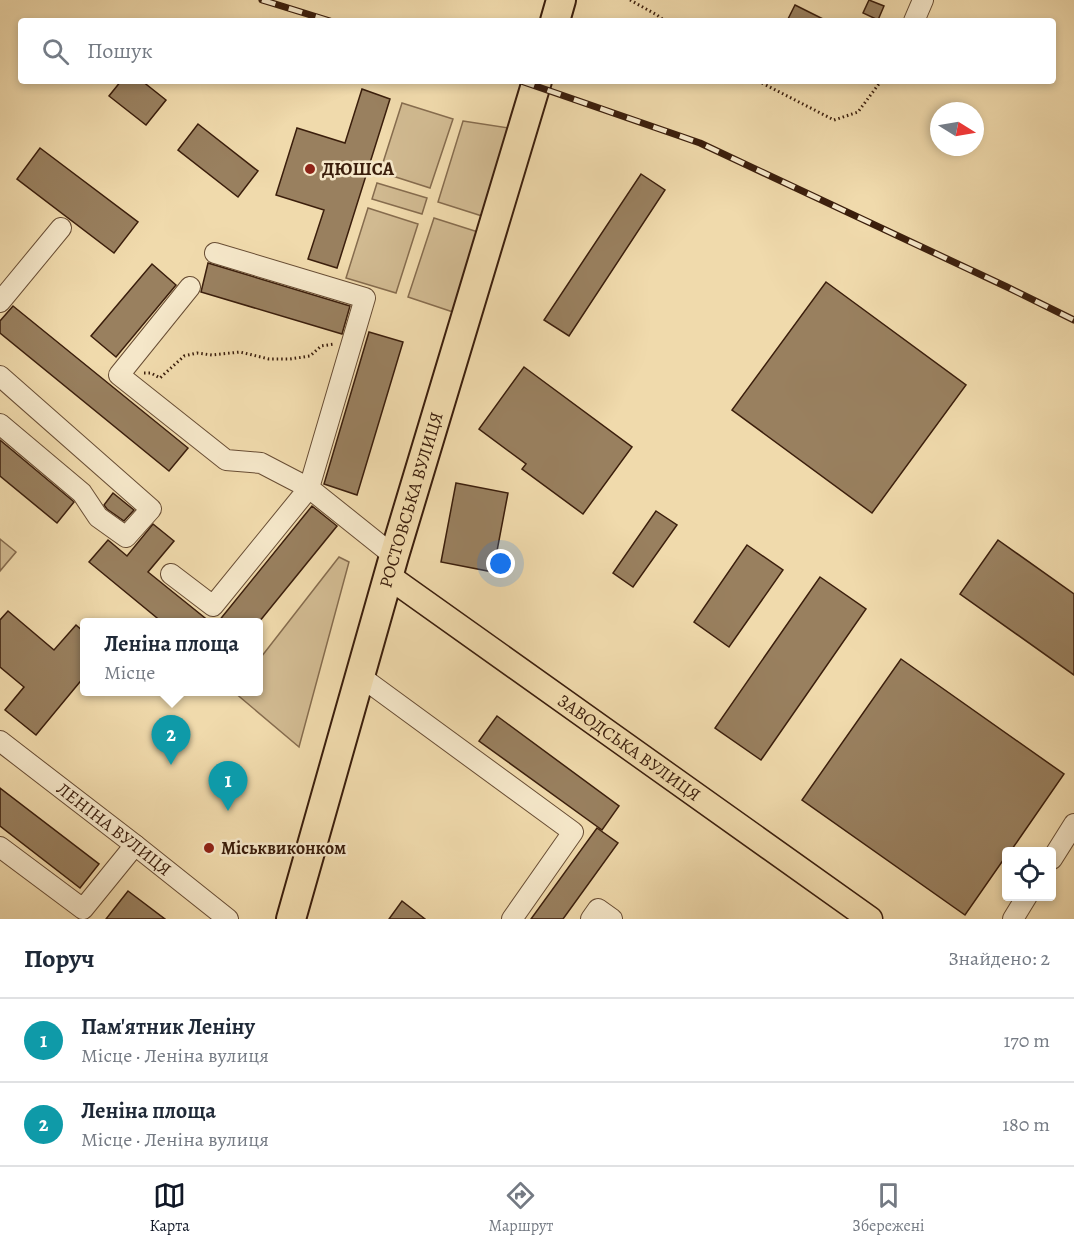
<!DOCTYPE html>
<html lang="uk">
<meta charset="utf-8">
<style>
:root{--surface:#fff;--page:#f2f2f3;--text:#1f2937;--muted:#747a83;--line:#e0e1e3;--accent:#111827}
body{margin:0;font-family:Alegreya,serif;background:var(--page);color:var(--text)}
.controls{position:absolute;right:18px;bottom:18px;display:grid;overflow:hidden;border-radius:6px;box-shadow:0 3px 9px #0003}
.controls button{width:54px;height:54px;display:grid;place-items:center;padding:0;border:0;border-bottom:2px solid var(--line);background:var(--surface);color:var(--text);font:30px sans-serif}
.compass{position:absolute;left:930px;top:102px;width:54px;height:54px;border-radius:50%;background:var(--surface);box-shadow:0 3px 9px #0003;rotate:101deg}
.you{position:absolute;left:501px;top:564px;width:21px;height:21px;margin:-15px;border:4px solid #fff;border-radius:50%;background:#1a73e8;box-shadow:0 0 0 9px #1a73e833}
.badge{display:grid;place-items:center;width:39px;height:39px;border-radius:50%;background:var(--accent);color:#fff;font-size:20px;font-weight:700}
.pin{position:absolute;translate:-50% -50px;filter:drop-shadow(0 2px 3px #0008)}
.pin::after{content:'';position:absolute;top:32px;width:21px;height:18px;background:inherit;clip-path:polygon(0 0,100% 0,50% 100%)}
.popup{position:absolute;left:80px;top:618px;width:183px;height:78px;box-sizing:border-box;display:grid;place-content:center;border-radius:6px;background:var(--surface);filter:drop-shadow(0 2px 4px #0005);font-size:20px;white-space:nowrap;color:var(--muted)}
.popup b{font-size:22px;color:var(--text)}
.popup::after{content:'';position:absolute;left:50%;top:100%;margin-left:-12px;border:12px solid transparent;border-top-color:var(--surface)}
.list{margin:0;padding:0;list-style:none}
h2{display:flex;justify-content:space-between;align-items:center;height:78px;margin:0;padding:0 24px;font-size:26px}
h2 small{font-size:20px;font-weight:400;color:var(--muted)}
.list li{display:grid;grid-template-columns:39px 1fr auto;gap:18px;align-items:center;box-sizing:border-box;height:84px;padding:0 24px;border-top:2px solid var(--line)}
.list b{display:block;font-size:22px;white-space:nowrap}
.list p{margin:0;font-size:20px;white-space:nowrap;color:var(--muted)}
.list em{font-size:20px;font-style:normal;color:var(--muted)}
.icon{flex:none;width:33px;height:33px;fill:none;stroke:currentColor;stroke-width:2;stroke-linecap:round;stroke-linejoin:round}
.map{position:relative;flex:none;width:1074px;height:919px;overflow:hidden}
.search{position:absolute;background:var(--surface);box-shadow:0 3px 9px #0003;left:18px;right:18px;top:18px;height:66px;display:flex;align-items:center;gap:15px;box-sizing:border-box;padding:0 21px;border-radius:6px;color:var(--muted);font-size:22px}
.sheet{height:246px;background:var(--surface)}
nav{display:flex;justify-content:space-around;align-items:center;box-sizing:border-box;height:84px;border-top:2px solid var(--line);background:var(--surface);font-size:16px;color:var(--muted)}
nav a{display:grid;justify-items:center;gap:3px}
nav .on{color:var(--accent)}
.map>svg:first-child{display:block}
.green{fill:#d1ba91;stroke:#866c4e;stroke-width:1.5}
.building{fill:#99805f;stroke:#3b1e0c;stroke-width:1.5}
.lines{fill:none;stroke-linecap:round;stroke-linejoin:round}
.minor-casing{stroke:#684d34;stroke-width:22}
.major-casing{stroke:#3b1e0c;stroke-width:27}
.highway-casing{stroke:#3b1e0c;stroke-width:32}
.path{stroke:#3b1e0c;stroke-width:3;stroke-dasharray:1.5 3;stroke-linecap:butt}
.minor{stroke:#f5e7c9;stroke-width:20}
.major{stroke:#f0daac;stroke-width:24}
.highway{stroke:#f0daac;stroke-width:28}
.rail-casing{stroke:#3b1e0c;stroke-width:7}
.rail{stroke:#f5e7c9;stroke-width:4.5;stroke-dasharray:14;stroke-linecap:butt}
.poi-dot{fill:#8f2418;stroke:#f5e7c9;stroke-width:2}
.labels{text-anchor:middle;stroke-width:5;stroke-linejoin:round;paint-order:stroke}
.poi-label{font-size:18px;font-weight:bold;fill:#3b1e0c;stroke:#f5e7c9;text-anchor:start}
.street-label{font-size:18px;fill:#3b1e0c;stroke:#f5e7c9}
</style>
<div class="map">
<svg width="1074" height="919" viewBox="0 0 1074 919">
<rect width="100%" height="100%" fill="#f0daac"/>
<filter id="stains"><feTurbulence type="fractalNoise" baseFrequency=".00333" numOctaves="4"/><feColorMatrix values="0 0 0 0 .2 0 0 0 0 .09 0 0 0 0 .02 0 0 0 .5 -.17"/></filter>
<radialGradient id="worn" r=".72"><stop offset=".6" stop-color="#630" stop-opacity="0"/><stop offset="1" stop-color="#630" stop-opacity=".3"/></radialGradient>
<g class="green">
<polygon points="402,103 453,119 430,188 380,172"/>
<polygon points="463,121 509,128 482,216 438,202"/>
<polygon points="377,183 427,198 422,214 372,199"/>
<polygon points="368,208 418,224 396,293 346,278"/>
<polygon points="434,218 478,232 453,312 408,297"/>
<polygon points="0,539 16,552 0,571"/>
<polygon points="339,557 349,562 299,747 234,692 258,692 258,661"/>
</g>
<g class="building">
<polygon points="869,0 884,6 878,20 863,13"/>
<polygon points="795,5 827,21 787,21"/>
<polygon points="121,81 142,81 166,100 146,125 109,96"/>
<polygon points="362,89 390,99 337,268 308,259 324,210 276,195 297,128 345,143"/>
<polygon points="198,124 258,171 238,197 178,150"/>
<polygon points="40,148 138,222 114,253 17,179"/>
<polygon points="641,174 665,190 569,336 544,320"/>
<polygon points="208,263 350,306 342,334 201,292"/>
<polygon points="152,264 176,285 116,357 91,336"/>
<polygon points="826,282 966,385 872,513 732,410"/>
<polygon points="13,306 188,448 169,471 0,333 0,321"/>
<polygon points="369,332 403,342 357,495 324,484"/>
<polygon points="524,367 632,447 583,514 522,469 526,464 479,429"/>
<polygon points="0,440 73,501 74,502 57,523 0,476"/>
<polygon points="456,483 508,493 493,572 441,562"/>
<polygon points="113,493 134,510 124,521 107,509 104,505"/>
<polygon points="312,506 337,526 259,622 218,622"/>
<polygon points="656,511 677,525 633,587 613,573"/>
<polygon points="153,524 174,541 148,572 210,622 162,622 89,562 108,540 127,556"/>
<polygon points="998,540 1074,594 1074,675 960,594"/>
<polygon points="747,545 783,570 729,647 694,622"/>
<polygon points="820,577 866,609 761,760 715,728"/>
<polygon points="8,611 54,650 76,625 84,632 84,677 36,735 5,710 24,687 0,667 0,620"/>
<polygon points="901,659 1064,774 1010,852 1006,852 1006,856 965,915 802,800"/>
<polygon points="497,716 619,806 602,830 479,741"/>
<polygon points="0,788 99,864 80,888 0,826"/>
<polygon points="597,828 618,843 563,919 531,919"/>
<polygon points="128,891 165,919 106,919"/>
<polygon points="402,901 425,919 389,919"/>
</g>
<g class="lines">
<g class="minor-casing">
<g id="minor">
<polyline points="914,21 923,0"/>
<polyline points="215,253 365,298 309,488 394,556"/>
<polyline points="0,302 61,228"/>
<polyline points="0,376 151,509 126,537 98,517 82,493 0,424"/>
<polyline points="171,574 213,606 309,488 261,463 226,460 119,375 190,287"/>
<polyline points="360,676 573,832 512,919"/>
<path id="s1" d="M 0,741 L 135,845 L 228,919"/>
<polyline points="0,847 83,909 135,845"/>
<polyline points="1052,859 1074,824"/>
<polyline points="591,919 598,909 612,919"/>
<polyline points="1013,919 1027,896"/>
</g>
</g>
<g class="major-casing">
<g id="major">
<path id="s2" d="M 388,576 L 870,919"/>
</g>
</g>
<g class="highway-casing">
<g id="highway">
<polyline points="555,21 561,0"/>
<path id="s3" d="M 291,919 L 394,556 L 537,81"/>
</g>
</g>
<g class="path">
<polyline points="630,0 657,15 665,21"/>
<polyline points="758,81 834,120 858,112 881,81"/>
<polyline points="144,373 151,373 160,378 184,356 197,353 212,355 240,352 269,359 290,359 310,356 321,346 334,344"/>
</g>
<use href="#minor" class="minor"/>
<use href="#major" class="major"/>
<use href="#highway" class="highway"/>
<g class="rail-casing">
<g id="rail">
<polyline points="262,0 330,21"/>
<polyline points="521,81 700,143 1007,287 1074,320"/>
</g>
</g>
<use href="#rail" class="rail"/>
</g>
<g class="poi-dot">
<circle cx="310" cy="169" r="6"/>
<circle cx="209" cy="848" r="6"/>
</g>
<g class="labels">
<g class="poi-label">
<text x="322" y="175">ДЮШСА</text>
<text x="221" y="854">Міськвиконком</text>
</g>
<g class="street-label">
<text dy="6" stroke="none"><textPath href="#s3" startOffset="436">РОСТОВСЬКА ВУЛИЦЯ</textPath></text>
<text dy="6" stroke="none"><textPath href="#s2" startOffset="296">ЗАВОДСЬКА ВУЛИЦЯ</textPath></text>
<text dy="6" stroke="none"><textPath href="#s1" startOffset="144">ЛЕНІНА ВУЛИЦЯ</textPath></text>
</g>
</g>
<rect width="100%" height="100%" filter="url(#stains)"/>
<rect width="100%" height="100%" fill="url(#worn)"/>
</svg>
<div class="controls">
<button><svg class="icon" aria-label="locate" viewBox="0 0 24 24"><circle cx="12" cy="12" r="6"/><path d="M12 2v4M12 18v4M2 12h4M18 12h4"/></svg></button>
</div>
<svg class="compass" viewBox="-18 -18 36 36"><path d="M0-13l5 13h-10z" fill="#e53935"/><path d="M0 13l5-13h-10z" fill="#747a83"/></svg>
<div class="you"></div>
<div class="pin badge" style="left:228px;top:811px;background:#0f9aa8">1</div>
<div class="pin badge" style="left:171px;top:765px;background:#0f9aa8">2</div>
<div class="popup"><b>Леніна площа</b>Місце</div>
<div class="search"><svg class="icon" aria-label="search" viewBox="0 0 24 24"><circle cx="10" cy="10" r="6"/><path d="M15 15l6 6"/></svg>Пошук</div>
</div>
<section class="sheet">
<h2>Поруч<small>Знайдено: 2</small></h2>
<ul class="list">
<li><span class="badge" style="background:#0f9aa8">1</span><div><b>Пам'ятник Леніну</b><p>Місце · Леніна вулиця</p></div><em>170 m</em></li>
<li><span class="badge" style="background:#0f9aa8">2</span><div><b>Леніна площа</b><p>Місце · Леніна вулиця</p></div><em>180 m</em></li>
</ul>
</section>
<nav>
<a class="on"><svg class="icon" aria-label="map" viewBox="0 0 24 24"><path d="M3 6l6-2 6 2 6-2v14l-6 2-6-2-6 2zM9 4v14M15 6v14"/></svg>Карта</a>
<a><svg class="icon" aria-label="directions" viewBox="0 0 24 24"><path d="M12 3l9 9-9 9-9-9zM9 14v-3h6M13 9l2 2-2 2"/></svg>Маршрут</a>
<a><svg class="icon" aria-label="saved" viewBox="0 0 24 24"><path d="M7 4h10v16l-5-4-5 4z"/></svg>Збережені</a>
</nav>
